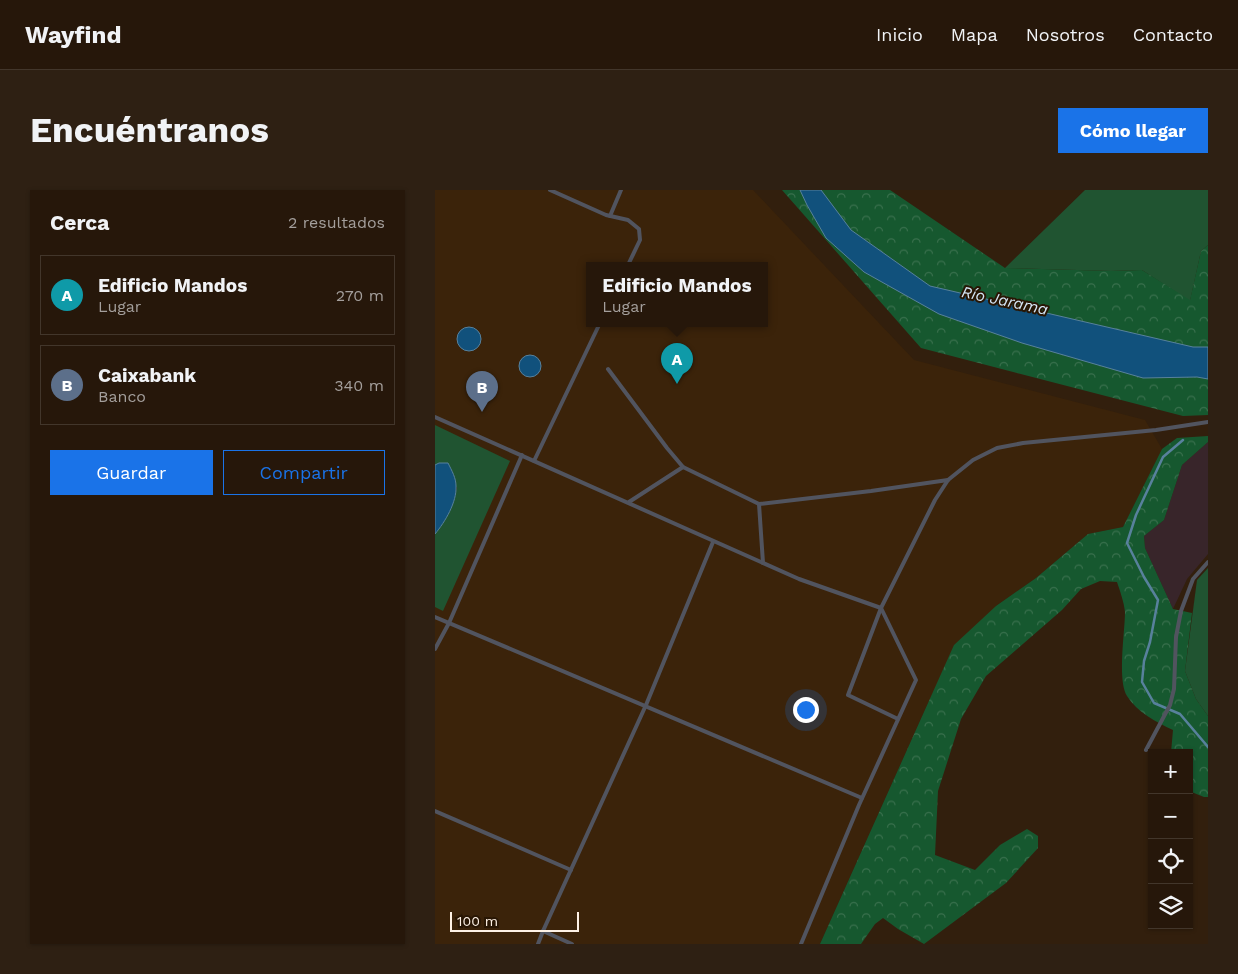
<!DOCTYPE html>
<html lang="es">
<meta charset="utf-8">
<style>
:root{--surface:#26170a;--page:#2e2013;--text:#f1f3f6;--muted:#a49f9c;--line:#42362b;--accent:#1a73e8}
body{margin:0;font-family:"Work Sans",sans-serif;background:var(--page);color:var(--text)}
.controls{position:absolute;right:15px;bottom:15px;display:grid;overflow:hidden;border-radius:0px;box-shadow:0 1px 4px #0004}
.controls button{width:45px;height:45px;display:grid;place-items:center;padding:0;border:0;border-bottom:1px solid var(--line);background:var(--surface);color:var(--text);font:25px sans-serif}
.scale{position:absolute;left:15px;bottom:12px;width:129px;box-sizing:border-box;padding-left:5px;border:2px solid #fef1e5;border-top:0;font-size:14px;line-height:18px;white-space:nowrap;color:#fef1e5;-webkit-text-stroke:4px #281604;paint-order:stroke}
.you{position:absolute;left:370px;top:519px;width:18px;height:18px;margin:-12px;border:4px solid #fff;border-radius:50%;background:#1a73e8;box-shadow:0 0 0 8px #1a73e833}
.badge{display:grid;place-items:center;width:32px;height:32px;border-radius:50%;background:var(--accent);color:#fff;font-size:16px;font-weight:700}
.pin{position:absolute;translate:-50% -41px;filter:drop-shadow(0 1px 2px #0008)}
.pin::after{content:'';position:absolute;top:26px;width:18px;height:15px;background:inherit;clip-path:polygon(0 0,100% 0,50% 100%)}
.popup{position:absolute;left:151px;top:72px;width:182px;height:65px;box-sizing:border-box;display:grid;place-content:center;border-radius:0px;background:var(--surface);filter:drop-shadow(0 1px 4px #0005);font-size:16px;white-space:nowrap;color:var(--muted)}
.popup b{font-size:19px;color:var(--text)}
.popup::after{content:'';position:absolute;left:50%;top:100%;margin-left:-10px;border:10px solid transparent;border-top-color:var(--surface)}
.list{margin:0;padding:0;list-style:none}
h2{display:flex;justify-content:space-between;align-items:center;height:65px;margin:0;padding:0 20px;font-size:21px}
h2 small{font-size:16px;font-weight:400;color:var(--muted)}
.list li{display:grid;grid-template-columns:32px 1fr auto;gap:15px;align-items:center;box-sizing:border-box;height:80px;margin:0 10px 10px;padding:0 10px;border:1px solid var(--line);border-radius:0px}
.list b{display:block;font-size:19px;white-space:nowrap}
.list p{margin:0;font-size:16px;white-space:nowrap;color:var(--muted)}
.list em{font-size:16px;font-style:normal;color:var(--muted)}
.actions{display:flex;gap:10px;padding:15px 20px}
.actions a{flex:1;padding:11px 0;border:1px solid var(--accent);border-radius:0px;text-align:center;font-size:18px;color:var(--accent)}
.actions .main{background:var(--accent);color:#fff}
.icon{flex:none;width:28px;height:28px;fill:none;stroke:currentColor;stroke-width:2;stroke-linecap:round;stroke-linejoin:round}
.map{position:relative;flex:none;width:773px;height:754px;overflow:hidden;border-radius:0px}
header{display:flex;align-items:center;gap:30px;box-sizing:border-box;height:70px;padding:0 25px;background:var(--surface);border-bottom:1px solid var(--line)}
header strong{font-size:24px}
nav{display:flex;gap:28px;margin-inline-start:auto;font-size:18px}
.intro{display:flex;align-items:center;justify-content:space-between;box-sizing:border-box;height:120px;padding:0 30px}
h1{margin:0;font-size:35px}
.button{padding:12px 22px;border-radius:0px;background:var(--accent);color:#fff;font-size:18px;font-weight:700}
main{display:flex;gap:30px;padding:0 30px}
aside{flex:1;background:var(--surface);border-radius:0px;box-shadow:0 1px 4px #0004}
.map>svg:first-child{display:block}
.industrial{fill:#38252a}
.built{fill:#3b230a;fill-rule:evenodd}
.grass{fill:#205431}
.forest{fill:url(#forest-crowns)}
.water{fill:#11517c;stroke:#58819c}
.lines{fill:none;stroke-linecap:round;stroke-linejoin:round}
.stream{stroke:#58819c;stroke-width:2.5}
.lane{stroke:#51545f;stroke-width:4}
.labels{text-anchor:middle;stroke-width:4;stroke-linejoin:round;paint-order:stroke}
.water-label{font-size:16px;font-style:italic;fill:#d4e6f6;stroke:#281604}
</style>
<header>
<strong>Wayfind</strong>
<nav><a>Inicio</a><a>Mapa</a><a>Nosotros</a><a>Contacto</a></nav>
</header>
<div class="intro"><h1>Encuéntranos</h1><a class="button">Cómo llegar</a></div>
<main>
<aside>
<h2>Cerca<small>2 resultados</small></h2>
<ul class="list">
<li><span class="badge" style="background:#0f9aa8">A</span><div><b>Edificio Mandos</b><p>Lugar</p></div><em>270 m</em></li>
<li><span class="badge" style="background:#5c6f8a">B</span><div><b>Caixabank</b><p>Banco</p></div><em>340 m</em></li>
</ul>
<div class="actions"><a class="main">Guardar</a><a>Compartir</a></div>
</aside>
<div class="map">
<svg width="773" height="754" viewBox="0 0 773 754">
<defs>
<pattern id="forest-crowns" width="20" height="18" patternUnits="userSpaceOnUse" patternTransform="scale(1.25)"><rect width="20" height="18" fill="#16582f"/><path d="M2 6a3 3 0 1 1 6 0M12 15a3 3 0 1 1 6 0" fill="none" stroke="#39704d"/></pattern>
</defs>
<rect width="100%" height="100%" fill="#321f0d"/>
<polygon class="industrial" points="773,252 773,364 752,389 738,419 710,358 709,346 729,330 747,275"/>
<path class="built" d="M 0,0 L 318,0 L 479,170 L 710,230 L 727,259 L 688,337 L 653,344 L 601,388 L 561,416 L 493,513 L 385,754 L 0,754 ZM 154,75 L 330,75 L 330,133 L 154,133 Z"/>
<g class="grass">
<polygon points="650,0 773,0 773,55 766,61 755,111 707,80 676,81 570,78"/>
<polygon points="0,235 75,271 8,421 0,417 0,344 12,325 22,298 4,273 0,275"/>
<polygon points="773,378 773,526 761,509 750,481 762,390"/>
</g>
<g class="forest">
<polygon points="347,0 455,0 570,78 676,81 707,80 755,110 766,61 773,55 773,225 748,226 486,158"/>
<path d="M 773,246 L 773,252 L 747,275 L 729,330 L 709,346 L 710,358 L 738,419 L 757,423 L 750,481 L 761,509 L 773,526 L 773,607 L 769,607 L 754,601 L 754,563 L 736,563 L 738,540 C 721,532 702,522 692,506 C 682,490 690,442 690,422 C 689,412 685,401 682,392 L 665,391 L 646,399 L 627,420 L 551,486 L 526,529 L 503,601 L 500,665 L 540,680 L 565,655 L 592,639 L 603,646 L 603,658 L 571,693 L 489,754 L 463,739 L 448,728 L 440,734 L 426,754 L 385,754 L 519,455 L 561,416 L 601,388 L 653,344 L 688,337 L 727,259 L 742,248 Z"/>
</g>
<g class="water">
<polygon points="365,0 386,0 416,40 495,96 758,157 773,157 773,189 762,187 708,188 587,153 504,124 429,82 391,48 372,15"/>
<circle cx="34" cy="149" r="12"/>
<circle cx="95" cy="176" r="11"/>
<path d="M 4,273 L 13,273 C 17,281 21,288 21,296 C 22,312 10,332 0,344 L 0,275 Z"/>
</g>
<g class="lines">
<polyline class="stream" points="748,250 728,267 701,325 692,353 709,387 723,410 715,452 709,471 707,492 719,513 745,524 773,557"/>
<g class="lane">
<polyline points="115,0 171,25 193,30 204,39 205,50 193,75"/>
<polyline points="175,26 186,0"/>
<polyline points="173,179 232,258 248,277 324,314 436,301 513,290"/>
<polyline points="0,227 364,389 446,418 481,490 424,615 366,754"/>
<polyline points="99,271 165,133"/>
<polyline points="194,312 248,277"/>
<polyline points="324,314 328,373"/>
<polyline points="0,427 427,608"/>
<polyline points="0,459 14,433 87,265"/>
<polyline points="463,529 413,505 446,418 500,310 513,290 538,270 562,258 588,253 721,240 773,232"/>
<polyline points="711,560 735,515 739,499 741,447 746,421 758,389 773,372"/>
<polyline points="0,621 136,680"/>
<polyline points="108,741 137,754"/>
<polyline points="103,754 108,741 211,515 278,352"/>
</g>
</g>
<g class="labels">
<g class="water-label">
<text transform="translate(570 110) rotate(12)" y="6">Río Jarama</text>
</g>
</g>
</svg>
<div class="controls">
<button>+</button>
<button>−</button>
<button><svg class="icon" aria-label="locate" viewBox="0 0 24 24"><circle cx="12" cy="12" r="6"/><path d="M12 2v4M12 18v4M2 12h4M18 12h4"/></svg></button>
<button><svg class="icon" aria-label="layers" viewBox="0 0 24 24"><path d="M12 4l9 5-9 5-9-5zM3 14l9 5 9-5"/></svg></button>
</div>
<div class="scale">100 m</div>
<div class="you"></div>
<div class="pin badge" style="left:242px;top:194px;background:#0f9aa8">A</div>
<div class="popup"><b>Edificio Mandos</b>Lugar</div>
<div class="pin badge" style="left:47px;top:222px;background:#5c6f8a">B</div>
</div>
</main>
